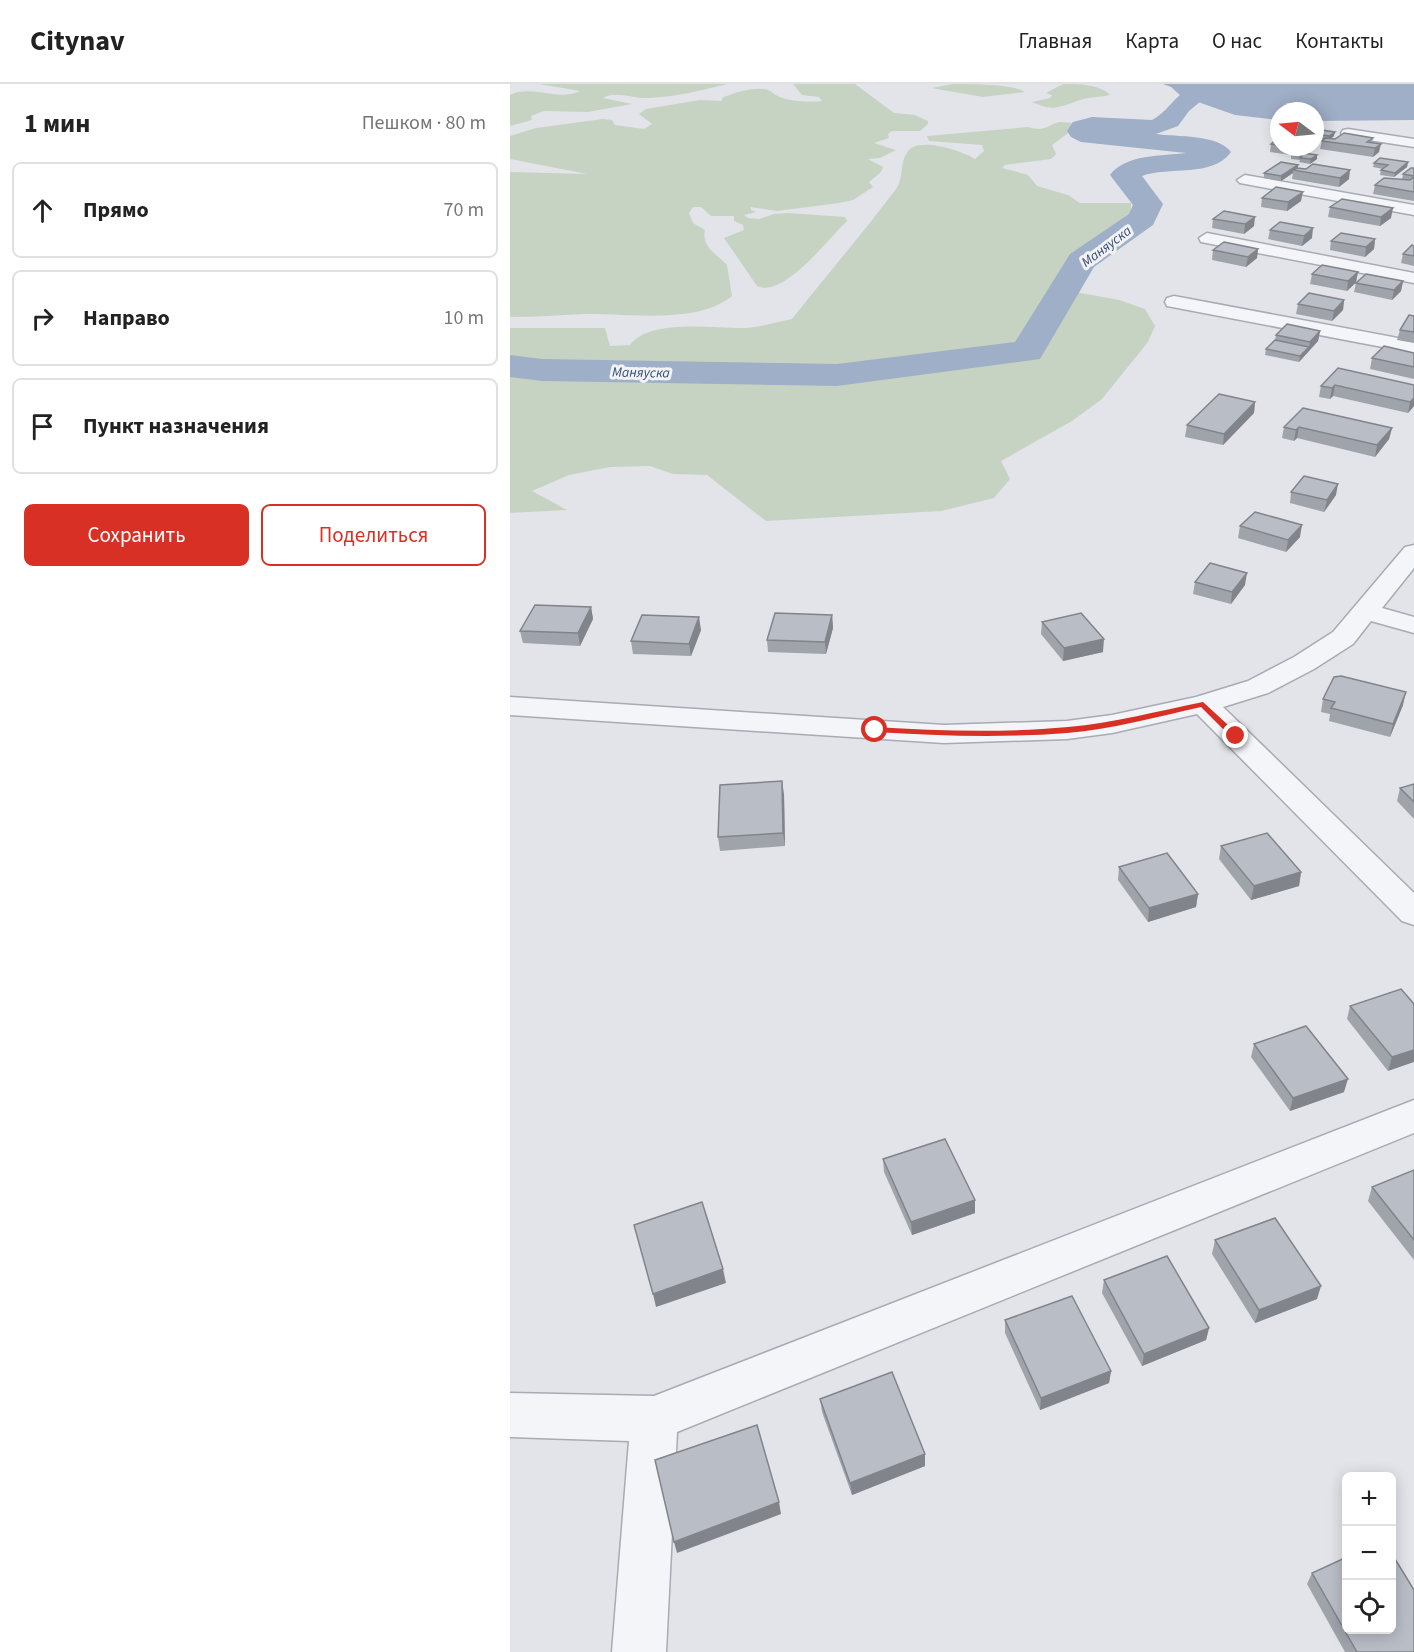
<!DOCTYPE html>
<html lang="ru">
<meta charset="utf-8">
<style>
:root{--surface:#fff;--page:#f6f6f6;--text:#222;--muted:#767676;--line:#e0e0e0;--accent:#d93025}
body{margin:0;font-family:"Source Sans 3",sans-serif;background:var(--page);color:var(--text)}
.controls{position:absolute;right:18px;bottom:18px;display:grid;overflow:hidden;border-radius:9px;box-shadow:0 3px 15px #0003}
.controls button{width:54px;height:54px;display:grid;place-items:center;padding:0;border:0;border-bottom:2px solid var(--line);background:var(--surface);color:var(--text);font:30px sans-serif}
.compass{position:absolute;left:760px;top:18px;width:54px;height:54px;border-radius:50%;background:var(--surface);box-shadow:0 3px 15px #0003;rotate:286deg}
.stop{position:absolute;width:18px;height:18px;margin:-14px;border:4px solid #d93025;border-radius:50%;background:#fff}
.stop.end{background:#d93025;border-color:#fff;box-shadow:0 2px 6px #0008}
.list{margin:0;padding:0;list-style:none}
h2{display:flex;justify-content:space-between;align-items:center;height:78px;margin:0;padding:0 24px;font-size:26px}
h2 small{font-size:20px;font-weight:400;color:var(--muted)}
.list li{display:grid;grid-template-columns:39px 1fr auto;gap:18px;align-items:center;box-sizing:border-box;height:96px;margin:0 12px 12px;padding:0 12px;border:2px solid var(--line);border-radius:9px}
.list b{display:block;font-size:22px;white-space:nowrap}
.list em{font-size:20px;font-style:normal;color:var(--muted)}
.actions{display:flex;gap:12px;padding:18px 24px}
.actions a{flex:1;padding:14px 0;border:2px solid var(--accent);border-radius:9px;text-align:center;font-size:21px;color:var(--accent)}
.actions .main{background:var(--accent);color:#fff}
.icon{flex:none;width:33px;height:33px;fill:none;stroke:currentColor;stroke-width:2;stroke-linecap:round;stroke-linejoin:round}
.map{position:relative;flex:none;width:904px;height:1568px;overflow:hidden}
header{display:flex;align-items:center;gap:36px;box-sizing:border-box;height:84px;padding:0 30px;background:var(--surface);border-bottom:2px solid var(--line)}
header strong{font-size:28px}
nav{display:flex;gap:33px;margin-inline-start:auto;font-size:21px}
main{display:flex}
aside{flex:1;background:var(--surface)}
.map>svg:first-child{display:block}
.green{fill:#c6d3c3}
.water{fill:#9fafc7}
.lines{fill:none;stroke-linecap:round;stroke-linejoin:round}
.river{fill:#9fafc7;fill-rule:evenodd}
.minor-casing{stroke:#a7abb3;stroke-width:3}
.minor{fill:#f4f5f8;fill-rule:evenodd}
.wall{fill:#9fa3aa}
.shaded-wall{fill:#82848b}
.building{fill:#b9bdc6;stroke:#82848b;stroke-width:1.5}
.route{fill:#d93025}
.labels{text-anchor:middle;stroke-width:6;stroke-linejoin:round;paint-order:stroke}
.far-water-label{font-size:14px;font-style:italic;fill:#374c72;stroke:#f1f3f7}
</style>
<header>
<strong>Citynav</strong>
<nav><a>Главная</a><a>Карта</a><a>О нас</a><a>Контакты</a></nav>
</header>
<main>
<aside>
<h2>1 мин<small>Пешком · 80 m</small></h2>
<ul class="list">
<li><svg class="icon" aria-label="ahead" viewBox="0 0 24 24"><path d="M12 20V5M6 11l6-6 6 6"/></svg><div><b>Прямо</b></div><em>70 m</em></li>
<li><svg class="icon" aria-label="right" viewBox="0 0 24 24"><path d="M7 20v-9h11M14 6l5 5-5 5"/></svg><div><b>Направо</b></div><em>10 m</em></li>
<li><svg class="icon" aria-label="arrive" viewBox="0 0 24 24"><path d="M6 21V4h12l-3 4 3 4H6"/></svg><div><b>Пункт назначения</b></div></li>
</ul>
<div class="actions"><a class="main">Сохранить</a><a>Поделиться</a></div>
</aside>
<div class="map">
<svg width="904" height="1568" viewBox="0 0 904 1568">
<rect width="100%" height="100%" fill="#e2e4e9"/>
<g class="green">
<path d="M 29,0 L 218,0 C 192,6 166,13 139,14 C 124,15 105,6 93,14 L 122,20 L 78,28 L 34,27 L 21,32 L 22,36 L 0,42 L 0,11 C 22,0 48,18 70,7 Z"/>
<path d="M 283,0 L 345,0 L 384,29 L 405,31 L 418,37 L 418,40 L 410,47 L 382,47 L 378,50 L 379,54 L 364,59 L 386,66 L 370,74 L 358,75 L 373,83 L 371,88 L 359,98 L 363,103 L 343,116 L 329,119 L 267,127 L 241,123 L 241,126 L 246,128 L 234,131 L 238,134 L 249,135 L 264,130 L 278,129 L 335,133 L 337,137 C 319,154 273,215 247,202 L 214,154 L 234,146 L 233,141 L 224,137 L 224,132 L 201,132 L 191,123 L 183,123 L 179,129 L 183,139 L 195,146 C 191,163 207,170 217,181 L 222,212 C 187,241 117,229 74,230 C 49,231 25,233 0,233 L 0,88 L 77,90 L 0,75 L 0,52 L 26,44 L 93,35 L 102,36 L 105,41 L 134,45 L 142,40 L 129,30 L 136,25 L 190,16 L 212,17 L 212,14 C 223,9 241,4 253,5 C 261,5 263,11 270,13 C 282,18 299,18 312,17 L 309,13 L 292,11 Z"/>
<path d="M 443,0 C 460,0 503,0 515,8 L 473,13 L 421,4 Z"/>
<path d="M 553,0 C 570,0 589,0 600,11 C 590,13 579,13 570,16 C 549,23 544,28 522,18 L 540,14 L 542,11 L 536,9 Z"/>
<path d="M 549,38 L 564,39 L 561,47 L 542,61 L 546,70 L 541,75 L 495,81 L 492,84 L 518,91 L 527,102 L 558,111 L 570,119 L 621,119 L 621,134 L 567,174 L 549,205 L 609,216 L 635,225 L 645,242 L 638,258 L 592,315 L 562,337 L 491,377 L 500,395 L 484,414 L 431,427 L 256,437 L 197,391 L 163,390 L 140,382 L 100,383 L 59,391 L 22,407 L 57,426 L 0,429 L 0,244 L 95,244 L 100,262 L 120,261 C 141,234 204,245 236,244 C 251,243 267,238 282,235 C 316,192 353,149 386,105 C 395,94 388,71 403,63 C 418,56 452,67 465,75 L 474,67 L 472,61 L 419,57 L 417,52 L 518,43 C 536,48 535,42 549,38 Z"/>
</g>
<polygon class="water" points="653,0 904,0 904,36 805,37 805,27 769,27 769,36 725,31 671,12 661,3"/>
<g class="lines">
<path class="river" d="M 691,0 L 730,0 L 817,7 L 862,17 L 879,12 L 904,11 L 904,25 L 883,26 L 864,33 L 817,21 L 696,13 L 679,27 L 668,42 L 646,50 C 667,53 708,50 721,68 C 703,94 658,82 632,92 L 653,120 L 643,141 L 584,183 L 530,275 L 327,302 L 32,297 L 0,293 L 0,271 L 32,275 L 327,280 L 505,258 L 560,170 L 619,130 L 623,121 L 600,91 C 615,70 653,72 676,69 L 571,58 L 561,53 L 557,47 L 563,38 L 582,33 L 642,36 C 661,26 666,6 691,0 Z"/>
<g class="minor-casing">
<g id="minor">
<polygon points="838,45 904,55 904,63 833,52 831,49 833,46"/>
<polygon points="735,91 904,121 904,131 730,99 727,96"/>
<polygon points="697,149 904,189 904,199 691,158 689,154"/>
<polygon points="664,212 904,257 904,269 657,222 655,218 657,214"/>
<polygon points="904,461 904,484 872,524 904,533 904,549 861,537 843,560 804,585 758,609 713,623 904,809 904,841 892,837 687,630 602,649 557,655 434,659 0,631 0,613 434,641 557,637 602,631 686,613 738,597 784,573 823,548 895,463"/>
<polygon points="904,1016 904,1049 167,1348 156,1568 102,1568 119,1357 0,1353 0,1309 144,1312"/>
</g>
</g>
<use href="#minor" class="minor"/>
</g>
<g class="wall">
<polygon points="805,45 824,52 820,55 825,55 863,54 862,58 869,68 863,73 810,65 812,57 814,55 805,54"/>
<polygon points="769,53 769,63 794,63 794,65 789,68 807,71 807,75 800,80 789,78 790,76 781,75 781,71 760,68 761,60"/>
<polygon points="898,78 897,83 884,93 870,91 871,86 873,85 863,83 864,79"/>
<polygon points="788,81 788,84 839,95 829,103 782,95 783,89 771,97 754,94 754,89"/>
<polygon points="904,84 904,117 863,110 865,101 900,96 892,95 893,90"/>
<polygon points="752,114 791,117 777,127 751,123"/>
<polygon points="820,123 881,134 870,142 818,133"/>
<polygon points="703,135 744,142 734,150 702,144"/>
<polygon points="760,146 802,154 792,162 758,155"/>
<polygon points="865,155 864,165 855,173 820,166 821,157"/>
<polygon points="904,162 904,182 891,179 893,170"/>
<polygon points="748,165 747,174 736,183 702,176 703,166"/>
<polygon points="848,188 846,198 893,197 891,207 882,216 844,208 846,199 837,207 800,200 802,190"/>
<polygon points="834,216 833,226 822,237 786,230 788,220"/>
<polygon points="904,232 904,259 887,256 890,246"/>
<polygon points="810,247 808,257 789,278 755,271 756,265 765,256 766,251"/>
<polygon points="904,269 904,295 860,285 862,274"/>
<polygon points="904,301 904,322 898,329 823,312 820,315 809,313 811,302"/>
<polygon points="745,318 744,329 713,361 675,353 677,341"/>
<polygon points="774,343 882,344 879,355 865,373 787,354 784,357 772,354"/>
<polygon points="781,408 826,411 814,428 780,419"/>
<polygon points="730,442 790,453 776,468 728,454"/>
<polygon points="685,498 735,501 721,520 683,510"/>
<polygon points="81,523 83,535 70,562 13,559 10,547"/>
<polygon points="322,531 323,544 316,570 258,568 257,556"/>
<polygon points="532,538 593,568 553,577 531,550"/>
<polygon points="191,546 181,572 123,570 121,557"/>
<polygon points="813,615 893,621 880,653 819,637 820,630 811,628"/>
<polygon points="904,700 904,735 887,717 890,704"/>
<polygon points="274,710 275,762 210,767 208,753"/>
<polygon points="711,762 791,788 789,802 741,816 709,775"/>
<polygon points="609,783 688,810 686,823 638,838 608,796"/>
<polygon points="904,920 878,987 837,935 840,922"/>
<polygon points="744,960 834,1008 780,1027 741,973"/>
<polygon points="373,1075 465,1116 465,1129 402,1151 374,1088"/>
<polygon points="904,1086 904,1176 858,1117 862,1103"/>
<polygon points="705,1156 807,1215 745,1239 702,1170"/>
<polygon points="594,1196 699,1244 696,1256 632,1282 592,1209"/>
<polygon points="495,1236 601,1287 599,1299 530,1326 495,1249"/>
<polygon points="310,1315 415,1370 415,1382 342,1411 312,1328"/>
<polygon points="802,1489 904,1568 835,1568 797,1500"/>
</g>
<g class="shaded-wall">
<polygon points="825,48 824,52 819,56 819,52"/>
<polygon points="871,60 869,68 863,73 865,64"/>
<polygon points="786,63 794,63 794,65 785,72"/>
<polygon points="807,71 807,75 800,80 801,75"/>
<polygon points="898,78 897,83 884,93 885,89"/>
<polygon points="788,81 787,86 783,86 783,89 771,97 771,92"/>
<polygon points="840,86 839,95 829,103 830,94"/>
<polygon points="793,108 791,117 777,127 778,118"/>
<polygon points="883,124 881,134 870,142 871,133"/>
<polygon points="745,133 744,142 734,150 735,140"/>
<polygon points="803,144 802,154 792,162 794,152"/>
<polygon points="865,155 864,165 855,173 856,163"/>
<polygon points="748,165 747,174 736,183 738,173"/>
<polygon points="848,188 846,198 837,207 838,197"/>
<polygon points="893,197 891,207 882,216 884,206"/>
<polygon points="834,216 833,226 822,237 824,227"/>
<polygon points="810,247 808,257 789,278 790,272 799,263 800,258"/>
<polygon points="825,301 823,312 820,315 822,304"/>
<polygon points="904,314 904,322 898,329 900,318"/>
<polygon points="745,318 744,329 713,361 714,350"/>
<polygon points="789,343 787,354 784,357 786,346"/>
<polygon points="882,344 879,355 865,373 867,361"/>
<polygon points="828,400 826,411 814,428 817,416"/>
<polygon points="792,441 790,453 776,468 778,456"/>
<polygon points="737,489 735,501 721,520 722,508"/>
<polygon points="81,523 83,535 70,562 68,549"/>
<polygon points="322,531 323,544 316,570 315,558"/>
<polygon points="189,533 191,546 181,572 179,560"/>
<polygon points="594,555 593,568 553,577 554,564"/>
<polygon points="896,608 893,621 880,653 883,640"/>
<polygon points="272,697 274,710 275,762 273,749"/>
<polygon points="791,788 789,802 741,816 744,802"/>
<polygon points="688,810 686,823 638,838 639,824"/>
<polygon points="904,966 904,978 878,987 882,973"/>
<polygon points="838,995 834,1008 780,1027 783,1014"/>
<polygon points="465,1116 465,1129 402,1151 401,1138"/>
<polygon points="213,1185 216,1199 146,1223 143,1210"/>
<polygon points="811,1202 807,1215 745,1239 749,1226"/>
<polygon points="699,1244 696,1256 632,1282 634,1270"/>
<polygon points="601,1287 599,1299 530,1326 531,1314"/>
<polygon points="415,1370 415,1382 342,1411 340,1399"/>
<polygon points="269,1418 271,1430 167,1469 164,1458"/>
</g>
<g class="building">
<polygon points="805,45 825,48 819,52 805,50"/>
<polygon points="834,49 863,54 857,58 871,60 865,64 812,57 815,54 825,55"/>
<polygon points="769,53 769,61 761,60"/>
<polygon points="786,68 807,71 801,75 790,74 792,72 781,70"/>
<polygon points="870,74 898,78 885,89 871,86 878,81 864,79"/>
<polygon points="771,78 788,81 771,92 754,89"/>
<polygon points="803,80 840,86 830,94 783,86 787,84 796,85"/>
<polygon points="901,84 904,84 904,92 893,90"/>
<polygon points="904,93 904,108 865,101 874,94 900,96"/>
<polygon points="766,103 793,108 778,118 752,114"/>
<polygon points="832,115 883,124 871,133 820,123"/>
<polygon points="714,127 745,133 735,140 703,135"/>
<polygon points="770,138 803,144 794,152 760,146"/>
<polygon points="831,149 865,155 856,163 821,157"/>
<polygon points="714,158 748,165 738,173 703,166"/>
<polygon points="902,161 904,162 904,172 893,170"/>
<polygon points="812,181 848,188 838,197 802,190"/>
<polygon points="856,190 893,197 884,206 846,199"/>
<polygon points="799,209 834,216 824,227 788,220"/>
<polygon points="899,231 904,232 904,248 890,246"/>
<polygon points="777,240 810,247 800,258 766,251"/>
<polygon points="765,256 799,263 790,272 756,265"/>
<polygon points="874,262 904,269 904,283 862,274"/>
<polygon points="828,284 904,301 904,314 900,318 825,301 822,304 811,302"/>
<polygon points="709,310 745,318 714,350 677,341"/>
<polygon points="793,324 882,344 867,361 789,343 786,346 774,343"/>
<polygon points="794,392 828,400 817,416 781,408"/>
<polygon points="745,428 792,441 778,456 730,442"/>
<polygon points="700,479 737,489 722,508 685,498"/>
<polygon points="25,521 81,523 68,549 10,547"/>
<polygon points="265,529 322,531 315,558 257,556"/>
<polygon points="571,529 594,555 554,564 532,538"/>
<polygon points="132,531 189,533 179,560 121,557"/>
<polygon points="831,592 896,608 883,640 821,624 825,618 813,615 824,593"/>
<polygon points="272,697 273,749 208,753 210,701"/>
<polygon points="904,700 904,718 890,704"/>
<polygon points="757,749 791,788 744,802 711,762"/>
<polygon points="657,769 688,810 639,824 609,783"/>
<polygon points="891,905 904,920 904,966 882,973 840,922"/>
<polygon points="796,942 838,995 783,1014 744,960"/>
<polygon points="435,1055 465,1116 401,1138 373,1075"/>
<polygon points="904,1086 904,1156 862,1103"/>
<polygon points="192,1118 213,1185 143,1210 124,1141"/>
<polygon points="765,1134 811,1202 749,1226 705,1156"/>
<polygon points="657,1172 699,1244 634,1270 594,1196"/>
<polygon points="562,1212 601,1287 531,1314 495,1236"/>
<polygon points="382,1288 415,1370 340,1399 310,1315"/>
<polygon points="247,1341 269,1418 164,1458 145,1376"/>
<polygon points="882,1470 904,1506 904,1568 847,1568 802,1489 837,1473 837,1545 882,1545"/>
</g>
<path class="route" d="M 693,618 L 729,651 L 729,654 L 722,654 L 691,623 C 647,633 602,645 557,649 C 493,654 429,652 365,648 L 361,646 L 365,643 C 429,647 494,649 558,643 C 603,639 648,627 693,618 Z"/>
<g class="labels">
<g class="far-water-label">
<text transform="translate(596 162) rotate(-37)" y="5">Маняуска</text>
<text transform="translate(131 288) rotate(1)" y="5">Маняуска</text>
</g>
</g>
</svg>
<div class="controls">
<button>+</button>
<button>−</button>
<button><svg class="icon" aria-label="locate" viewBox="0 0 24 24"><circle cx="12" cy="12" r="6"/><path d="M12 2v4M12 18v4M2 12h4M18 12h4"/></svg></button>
</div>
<svg class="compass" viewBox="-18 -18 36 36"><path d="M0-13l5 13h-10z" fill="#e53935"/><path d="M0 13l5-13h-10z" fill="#767676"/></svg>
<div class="stop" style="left:365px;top:646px"></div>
<div class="stop end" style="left:726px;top:652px"></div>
</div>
</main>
